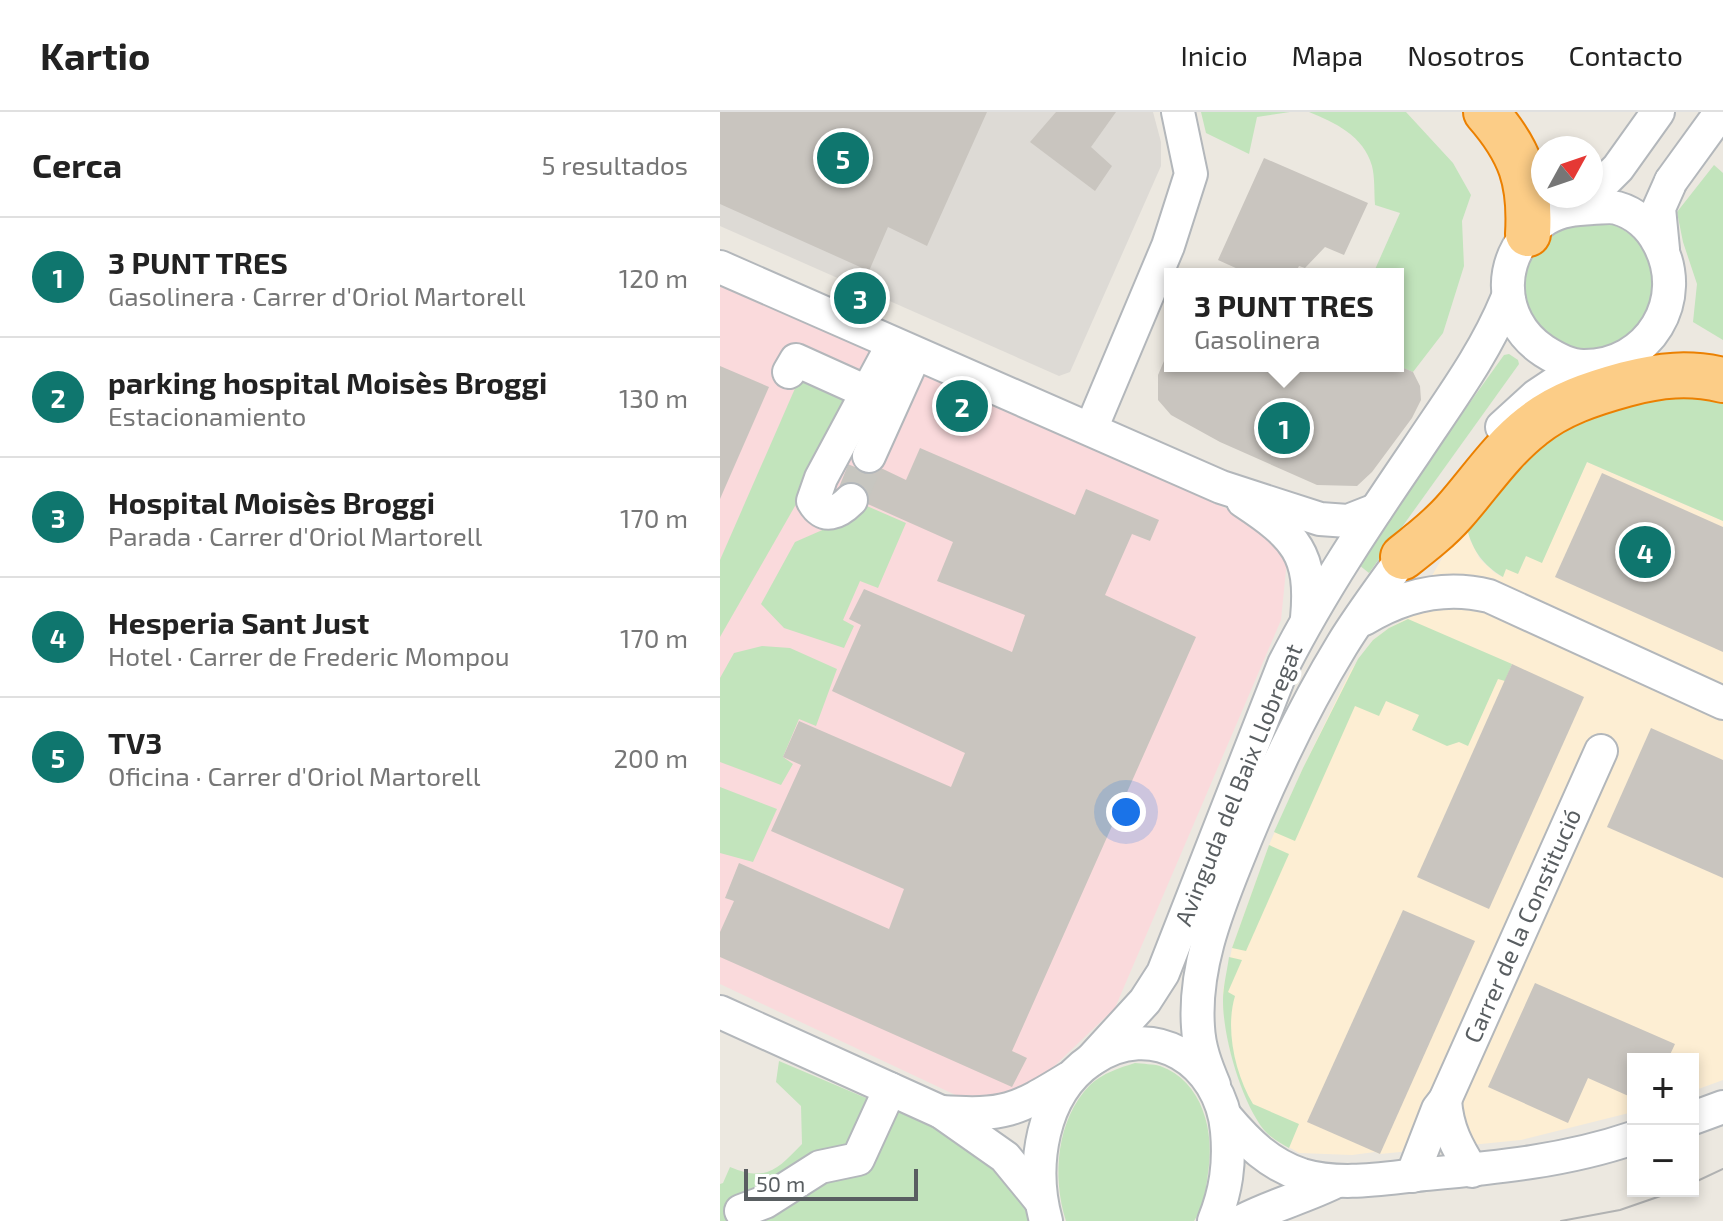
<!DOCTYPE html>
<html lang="es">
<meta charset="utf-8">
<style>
:root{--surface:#fff;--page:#f2f2f2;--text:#222;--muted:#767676;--line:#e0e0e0;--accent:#0f766e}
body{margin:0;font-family:"Exo 2",sans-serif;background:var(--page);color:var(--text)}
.controls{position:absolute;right:24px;bottom:24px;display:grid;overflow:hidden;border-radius:0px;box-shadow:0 4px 12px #0003}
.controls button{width:72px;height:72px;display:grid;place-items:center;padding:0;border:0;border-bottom:2px solid var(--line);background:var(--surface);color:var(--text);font:40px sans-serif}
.compass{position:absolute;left:811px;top:24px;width:72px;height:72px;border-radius:50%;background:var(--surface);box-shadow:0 4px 12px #0003;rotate:50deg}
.scale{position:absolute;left:24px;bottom:20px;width:174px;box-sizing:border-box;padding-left:8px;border:4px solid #595e61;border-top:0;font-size:22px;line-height:28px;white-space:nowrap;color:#595e61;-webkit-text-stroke:6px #fff;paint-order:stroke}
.you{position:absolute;left:406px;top:700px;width:28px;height:28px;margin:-20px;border:6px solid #fff;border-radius:50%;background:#1a73e8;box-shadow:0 0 0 12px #1a73e833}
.badge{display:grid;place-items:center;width:52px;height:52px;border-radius:50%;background:var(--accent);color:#fff;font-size:26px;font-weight:700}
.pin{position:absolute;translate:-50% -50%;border:4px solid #fff;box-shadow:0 2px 8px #0006}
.popup{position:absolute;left:444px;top:156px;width:240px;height:104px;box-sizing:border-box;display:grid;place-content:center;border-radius:0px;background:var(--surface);filter:drop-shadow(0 2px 6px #0005);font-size:26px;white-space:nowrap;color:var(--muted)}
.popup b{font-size:30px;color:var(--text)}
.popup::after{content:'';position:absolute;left:50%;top:100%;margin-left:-16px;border:16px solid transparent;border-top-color:var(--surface)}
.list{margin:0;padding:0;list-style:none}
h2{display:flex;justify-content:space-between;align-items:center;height:104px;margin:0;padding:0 32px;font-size:34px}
h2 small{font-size:26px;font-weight:400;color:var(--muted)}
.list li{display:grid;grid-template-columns:52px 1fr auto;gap:24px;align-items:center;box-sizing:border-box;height:120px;padding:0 32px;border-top:2px solid var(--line)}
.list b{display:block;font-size:30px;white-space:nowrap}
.list p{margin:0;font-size:26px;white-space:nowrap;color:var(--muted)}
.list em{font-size:26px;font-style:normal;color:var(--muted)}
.map{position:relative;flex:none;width:1003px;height:1109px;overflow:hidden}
header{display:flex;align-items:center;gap:48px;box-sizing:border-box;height:112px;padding:0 40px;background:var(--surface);border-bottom:2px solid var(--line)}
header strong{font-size:38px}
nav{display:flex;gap:44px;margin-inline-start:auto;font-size:28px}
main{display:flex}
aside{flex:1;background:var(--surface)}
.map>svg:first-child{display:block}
.commercial{fill:#fdeed3}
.industrial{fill:#dddad5}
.medical{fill:#fadadc}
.green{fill:#c2e4bc}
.building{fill:#c9c5bf}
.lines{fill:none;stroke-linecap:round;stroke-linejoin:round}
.minor-tunnel{stroke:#c7c6c0;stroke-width:32;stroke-dasharray:32 16;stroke-linecap:butt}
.minor-casing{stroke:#b3b7bb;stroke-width:36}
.highway-casing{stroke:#eb8001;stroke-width:48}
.minor{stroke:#fff;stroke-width:32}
.highway{stroke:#fccd87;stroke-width:44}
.tram{stroke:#b1b2b2;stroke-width:2}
.minor-bridge-casing{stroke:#b3b7bb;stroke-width:36;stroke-linecap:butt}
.minor-bridge{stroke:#fff;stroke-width:32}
.labels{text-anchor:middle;stroke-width:8;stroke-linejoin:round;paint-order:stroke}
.street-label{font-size:24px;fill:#595e61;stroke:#fff}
</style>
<header>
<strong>Kartio</strong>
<nav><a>Inicio</a><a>Mapa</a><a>Nosotros</a><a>Contacto</a></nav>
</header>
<main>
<aside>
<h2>Cerca<small>5 resultados</small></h2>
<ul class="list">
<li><span class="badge">1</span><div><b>3 PUNT TRES</b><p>Gasolinera · Carrer d'Oriol Martorell</p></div><em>120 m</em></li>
<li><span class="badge">2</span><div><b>parking hospital Moisès Broggi</b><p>Estacionamiento</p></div><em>130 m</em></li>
<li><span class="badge">3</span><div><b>Hospital Moisès Broggi</b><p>Parada · Carrer d'Oriol Martorell</p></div><em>170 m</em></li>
<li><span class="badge">4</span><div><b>Hesperia Sant Just</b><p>Hotel · Carrer de Frederic Mompou</p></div><em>170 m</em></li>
<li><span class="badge">5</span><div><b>TV3</b><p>Oficina · Carrer d'Oriol Martorell</p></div><em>200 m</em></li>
</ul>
</aside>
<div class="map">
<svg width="1003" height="1109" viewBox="0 0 1003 1109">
<rect width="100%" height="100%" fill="#ece8e0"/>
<polygon class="commercial" points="867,350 1003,409 1003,968 973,979 973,947 913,947 913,1000 801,1028 660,1042 655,1040 632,1043 579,1041 551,1025 529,992 510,939 504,902 503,879 512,836 549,733 583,656 631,558 653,528 669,516 688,506 746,404 750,428 760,447 774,460 782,465 786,457 806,444 822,450"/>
<polygon class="industrial" points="0,0 433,0 441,30 441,54 350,260 339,264 0,114"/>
<polygon class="medical" points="0,172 548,415 568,438 561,508 395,896 305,982 244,987 0,872"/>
<g class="green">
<polygon points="481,0 570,0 537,5 529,42 486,21"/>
<path d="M 589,0 L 686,0 L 733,51 L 751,83 L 742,109 L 744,154 L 723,221 L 693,260 L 678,254 L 678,162 L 653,162 L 680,101 L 655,93 C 654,80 655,66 652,54 C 644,24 614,10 589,0 Z"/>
<polygon points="994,53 1003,61 1003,228 973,210 977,172 963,130 957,100"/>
<circle cx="869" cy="173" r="65"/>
<polygon points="789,242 798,248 799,252 649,461 639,453 683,384 784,243"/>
<polygon points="80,265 134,291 0,525 0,448"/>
<path d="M 1003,281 L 1003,409 L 867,350 L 822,451 L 806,444 L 798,462 L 786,457 L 783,465 C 763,453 753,439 747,417 L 762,379 L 869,293 Z"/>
<polygon points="140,391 186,411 158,476 140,469 123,508 134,514 124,536 64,516 41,492 75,430 132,405"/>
<polygon points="688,507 792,552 785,569 778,567 748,634 739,630 727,634 692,618 699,603 666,589 659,604 635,594 575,729 554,720 583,656 638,547 653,528 669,516"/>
<polygon points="42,534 70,536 117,557 96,614 79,607 63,645 73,652 61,673 0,650 0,566 14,541"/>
<polygon points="0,675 57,697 33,750 0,741"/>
<polygon points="549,733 569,742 526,839 512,836"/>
<path d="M 509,845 L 522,848 L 508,880 L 515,884 C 505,917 515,962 533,992 L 579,1012 L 569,1036 C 560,1031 551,1026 544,1018 C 521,989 503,925 503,889 C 503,874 507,860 509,845 Z"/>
<path d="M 59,949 L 233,1023 L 296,1071 L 310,1109 L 0,1109 L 0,1072 L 3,1071 L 10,1055 C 46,1070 57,1058 82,1032 L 81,994 L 56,970 Z"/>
<path d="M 415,951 C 423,952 433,952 440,954 C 483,969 495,1021 488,1061 C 486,1077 484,1095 474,1109 L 346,1109 C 332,1065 336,1008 370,973 C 383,961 399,956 415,951 Z"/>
</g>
<g class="building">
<polygon points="0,0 267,0 207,134 168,115 149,159 0,92"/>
<polygon points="336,0 396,0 371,35 392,54 375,79 310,30"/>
<polygon points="544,46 648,91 624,143 605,135 585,156 579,154 575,162 529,162 498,148"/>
<polygon points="450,235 450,254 679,254 693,260 700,274 701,288 692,306 652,360 637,374 597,373 500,330 451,303 438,288 438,263"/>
<polygon points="0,254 49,275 0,387"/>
<polygon points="200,336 355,403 366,377 439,408 430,429 412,422 385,483 476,525 292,939 307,946 292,975 0,845 0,820 14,789 5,786 19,751 169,817 184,777 51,719 81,653 63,645 79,609 231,675 245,641 112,579 141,513 129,507 144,477 292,540 305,503 217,469 233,430 123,381 140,346 186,368"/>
<polygon points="882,361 1003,415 1003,540 835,465"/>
<polygon points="792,552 864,585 769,797 697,765"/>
<polygon points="931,616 1003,648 1003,766 887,715"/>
<polygon points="683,798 755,829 660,1042 587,1010"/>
<polygon points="815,871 955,932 948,947 913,947 913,986 868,966 848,1011 768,975"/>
</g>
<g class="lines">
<polyline class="minor-tunnel" points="131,388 149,344"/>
<g class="minor-casing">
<g id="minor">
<polyline points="871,83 898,56 938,0"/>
<path d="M 873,96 C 880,96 890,94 897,96 C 915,101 930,114 938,130 C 970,187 929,255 863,254 C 850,254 835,246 824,239 C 775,207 776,138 826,107 C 840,98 856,97 873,96 Z"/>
<polyline points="943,137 939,96 951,69"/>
<polyline points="0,155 501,375 600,407 628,409 656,398"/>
<polyline points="69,260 76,248 149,281"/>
<polyline points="782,315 816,284 861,254"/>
<polyline points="371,317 448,134 471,62 458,0"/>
<polyline points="149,344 195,242"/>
<path d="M 131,388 C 118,401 104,408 93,389 L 101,366 L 173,232"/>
<path d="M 523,389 C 576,424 593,442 587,506"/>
<path d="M 644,507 C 682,484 725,473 769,484 L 1003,591"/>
<polyline points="0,900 221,1000 285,1045 321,1089"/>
<path d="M 371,948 L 425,889 L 443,861 L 564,552 C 602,478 649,408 696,339 C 729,289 764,243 787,187"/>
<path d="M 494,973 C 486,954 479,936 478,915 C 474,858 495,803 516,751 C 546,675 580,602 622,533 C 644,497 671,463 695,428"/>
<path d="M 725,988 C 727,1017 737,1035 752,1059"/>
<path d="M 221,1000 C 285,1004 295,999 349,966"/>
<path d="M 506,1005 C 528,1031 549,1052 582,1063 C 619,1074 660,1067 697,1063 C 770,1056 843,1050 913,1026"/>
<polyline points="973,1006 1003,995"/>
<polyline points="692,1064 718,997 725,988 881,639"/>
<polyline points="21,1099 45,1090 100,1055 138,1047 170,977"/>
<path d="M 326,1109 C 311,1055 321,982 371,948 C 433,905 501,950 507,1019 C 510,1052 506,1079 494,1109"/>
<path d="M 522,1109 C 553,1093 585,1085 615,1070"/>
</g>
</g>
<g class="highway-casing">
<g id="highway">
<path d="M 766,0 C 801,40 811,70 808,122"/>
<path d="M 683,445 C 701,431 719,417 734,400 C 759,372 781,338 812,314 C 839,292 873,281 906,272 C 940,263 969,260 1003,268"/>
</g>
</g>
<use href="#minor" class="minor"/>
<use href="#highway" class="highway"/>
<g class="tram">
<polyline points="973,1071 1003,1057"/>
<polyline points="841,1109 900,1098 955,1079"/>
</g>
<g class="minor-bridge-casing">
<polyline id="minor-bridge" points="951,69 1001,0"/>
</g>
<use href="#minor-bridge" class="minor-bridge"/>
</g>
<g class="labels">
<g class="street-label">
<text transform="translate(519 673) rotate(-68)" y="8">Avinguda del Baix Llobregat</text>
<text transform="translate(803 814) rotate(-66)" y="8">Carrer de la Constitució</text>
</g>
</g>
</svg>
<div class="controls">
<button>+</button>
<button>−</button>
</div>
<svg class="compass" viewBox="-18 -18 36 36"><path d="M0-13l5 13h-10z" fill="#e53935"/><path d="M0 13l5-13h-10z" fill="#767676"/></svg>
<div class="scale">50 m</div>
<div class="you"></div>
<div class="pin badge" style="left:564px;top:316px">1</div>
<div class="popup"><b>3 PUNT TRES</b>Gasolinera</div>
<div class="pin badge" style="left:242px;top:294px">2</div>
<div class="pin badge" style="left:140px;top:186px">3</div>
<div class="pin badge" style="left:925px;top:440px">4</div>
<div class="pin badge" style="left:123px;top:46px">5</div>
</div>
</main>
